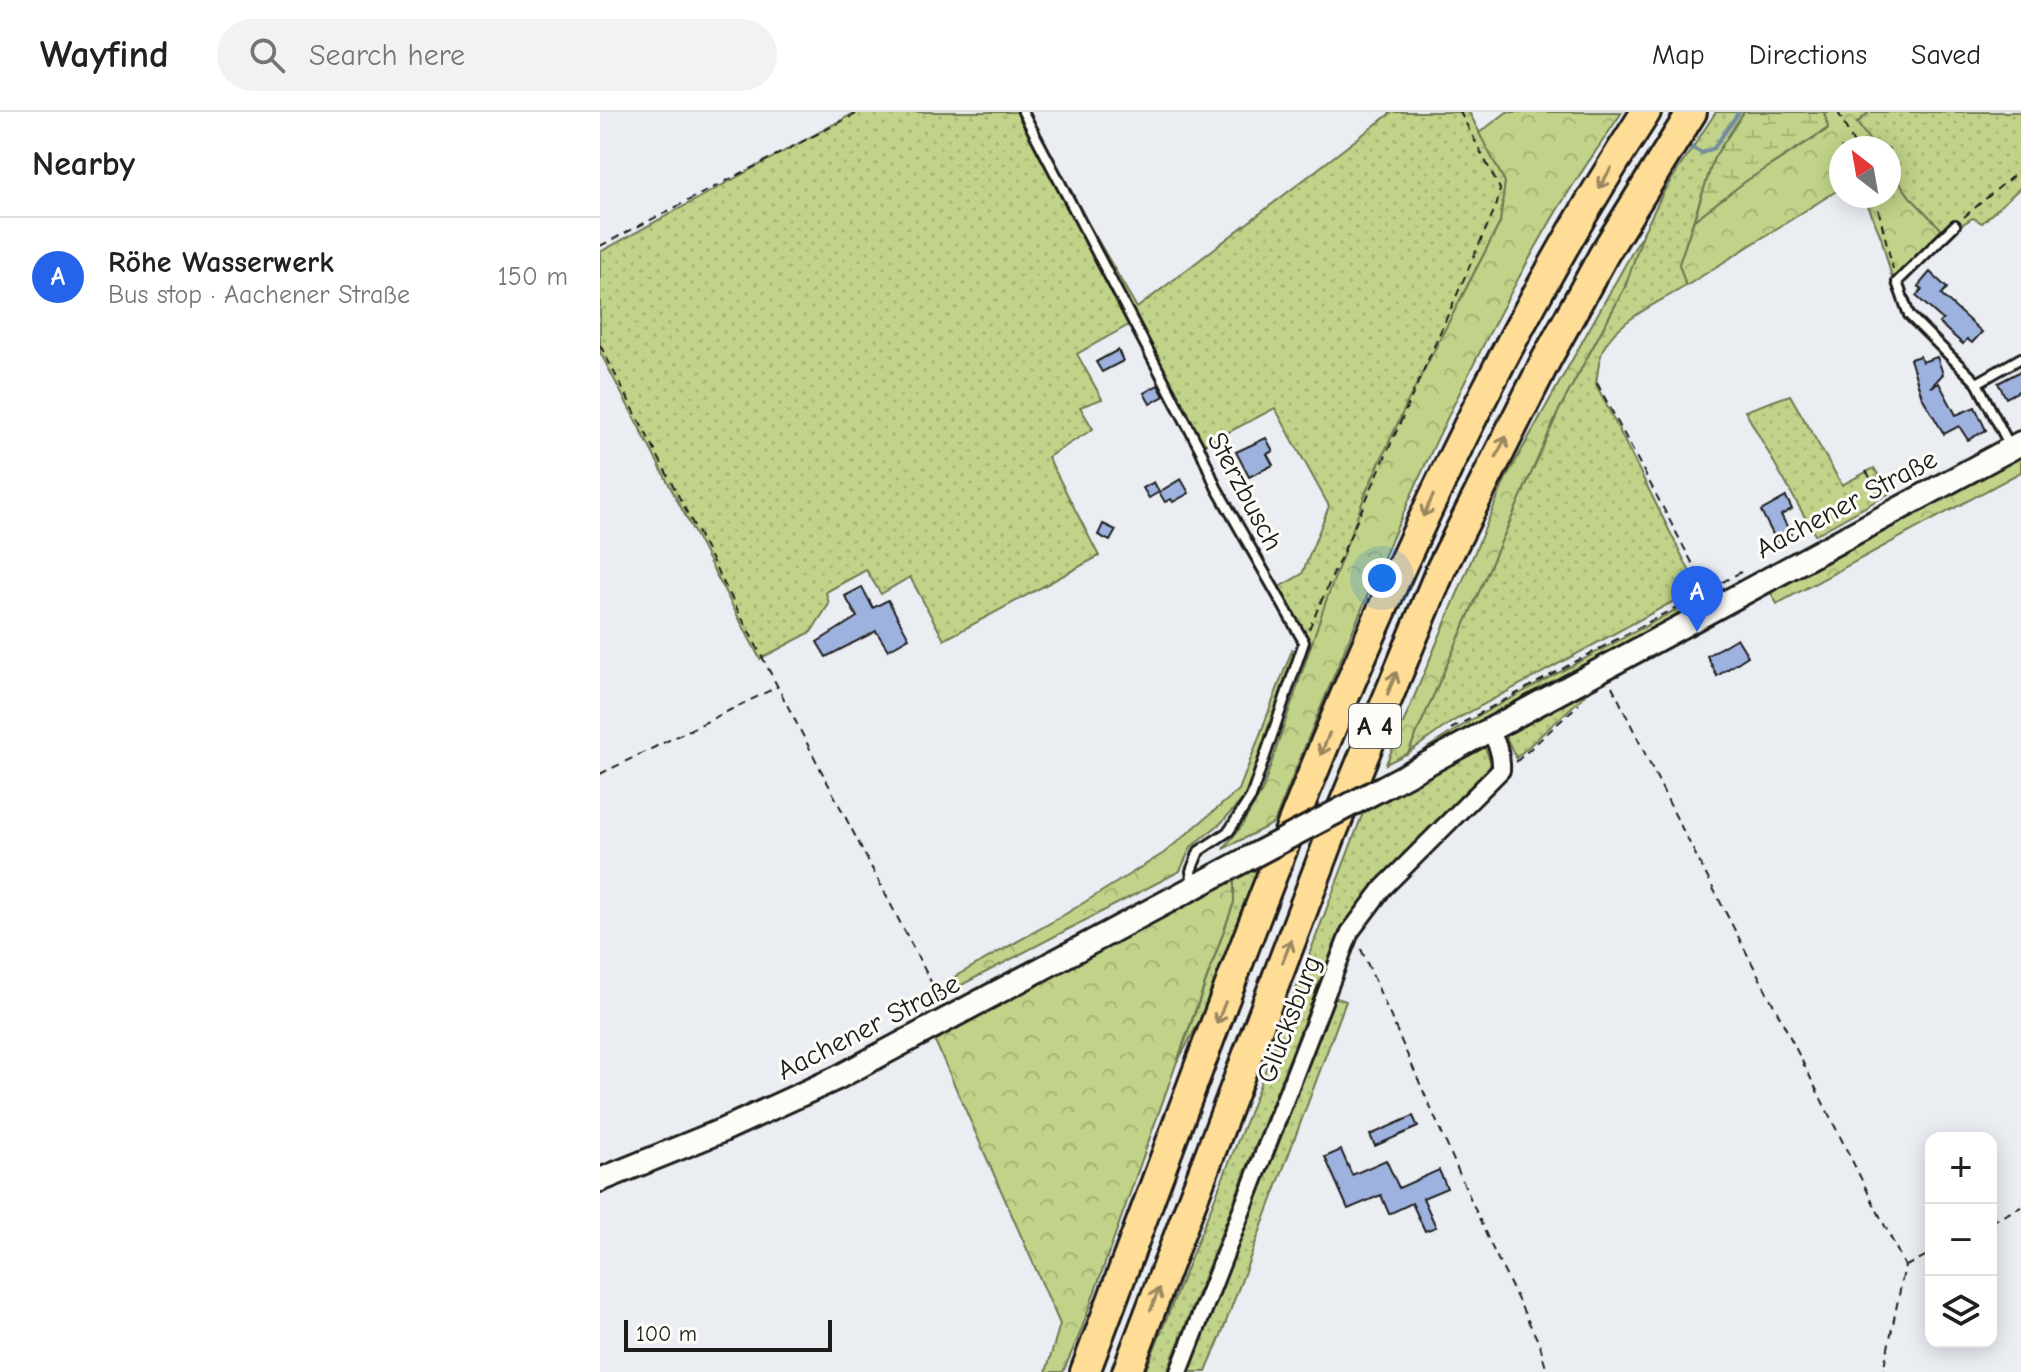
<!DOCTYPE html>
<meta charset="utf-8">
<style>
:root{--surface:#fff;--page:#f2f2f2;--text:#202124;--muted:#757577;--line:#e0e0e0;--accent:#2563eb}
body{margin:0;font-family:"Comic Neue",sans-serif;background:var(--page);color:var(--text)}
.controls{position:absolute;right:24px;bottom:24px;display:grid;overflow:hidden;border-radius:16px;box-shadow:0 4px 20px #0003}
.controls button{width:72px;height:72px;display:grid;place-items:center;padding:0;border:0;border-bottom:2px solid var(--line);background:var(--surface);color:var(--text);font:40px sans-serif}
.compass{position:absolute;left:1229px;top:24px;width:72px;height:72px;border-radius:50%;background:var(--surface);box-shadow:0 4px 20px #0003;rotate:329deg}
.scale{position:absolute;left:24px;bottom:20px;width:208px;box-sizing:border-box;padding-left:8px;border:4px solid #1c1c1c;border-top:0;font-size:22px;line-height:28px;white-space:nowrap;color:#1c1c1c;-webkit-text-stroke:6px #fdfcf7;paint-order:stroke}
.you{position:absolute;left:782px;top:466px;width:28px;height:28px;margin:-20px;border:6px solid #fff;border-radius:50%;background:#1a73e8;box-shadow:0 0 0 12px #1a73e833}
.badge{display:grid;place-items:center;width:52px;height:52px;border-radius:50%;background:var(--accent);color:#fff;font-size:26px;font-weight:700}
.pin{position:absolute;translate:-50% -66px;filter:drop-shadow(0 2px 4px #0008)}
.pin::after{content:'';position:absolute;top:42px;width:28px;height:24px;background:inherit;clip-path:polygon(0 0,100% 0,50% 100%)}
.list{margin:0;padding:0;list-style:none}
h2{display:flex;justify-content:space-between;align-items:center;height:104px;margin:0;padding:0 32px;font-size:34px}
h2 small{font-size:26px;font-weight:400;color:var(--muted)}
.list li{display:grid;grid-template-columns:52px 1fr auto;gap:24px;align-items:center;box-sizing:border-box;height:120px;padding:0 32px;border-top:2px solid var(--line)}
.list b{display:block;font-size:30px;white-space:nowrap}
.list p{margin:0;font-size:26px;white-space:nowrap;color:var(--muted)}
.list em{font-size:26px;font-style:normal;color:var(--muted)}
.icon{flex:none;width:44px;height:44px;fill:none;stroke:currentColor;stroke-width:2;stroke-linecap:round;stroke-linejoin:round}
.map{position:relative;flex:none;width:1421px;height:1260px;overflow:hidden}
header{display:flex;align-items:center;gap:48px;box-sizing:border-box;height:112px;padding:0 40px;background:var(--surface);border-bottom:2px solid var(--line)}
header strong{font-size:38px}
nav{display:flex;gap:44px;margin-inline-start:auto;font-size:28px}
.search{width:560px;height:72px;background:var(--page);display:flex;align-items:center;gap:20px;box-sizing:border-box;padding:0 28px;border-radius:44px;color:var(--muted);font-size:30px}
main{display:flex}
aside{flex:1;background:var(--surface)}
.map>svg:first-child{display:block}
.grass{fill:url(#grass-dots);stroke:#6e7852;stroke-width:2}
.forest{fill:url(#forest-crowns);stroke:#6e7852;stroke-width:2}
.wetland{fill:url(#wetland-marsh);stroke:#6e7852;stroke-width:2}
.lines{fill:none;stroke-linecap:round;stroke-linejoin:round}
.stream{stroke:#748ba1;stroke-width:4}
.building{fill:#9eb2e0;stroke:#1c1c1c;stroke-width:2}
.lane-casing{stroke:#1c1c1c;stroke-width:14}
.street-casing{stroke:#1c1c1c;stroke-width:22}
.secondary-casing{stroke:#1c1c1c;stroke-width:28}
.highway-casing{stroke:#1c1c1c;stroke-width:34}
.path{stroke:#1c1c1c;stroke-width:2;stroke-dasharray:8 6;stroke-linecap:butt}
.lane{stroke:#fdfcf7;stroke-width:8}
.street{stroke:#fdfcf7;stroke-width:16}
.secondary{stroke:#fdfcf7;stroke-width:22}
.highway{stroke:#ffdd96;stroke-width:28}
.secondary-bridge-casing{stroke:#1c1c1c;stroke-width:28;stroke-linecap:butt}
.secondary-bridge{stroke:#fdfcf7;stroke-width:22}
.oneway{stroke:#99865f}
.labels{text-anchor:middle;stroke-width:6;stroke-linejoin:round;paint-order:stroke}
.shield{fill:#fdfcf7;stroke:#605f5e;stroke-width:2}
.shield-label{font-size:26px;font-weight:bold;fill:#1c1c1c}
.street-label{font-size:28px;fill:#1c1c1c;stroke:#fdfcf7}
</style>
<header>
<strong>Wayfind</strong>
<div class="search"><svg class="icon" aria-label="search" viewBox="0 0 24 24"><circle cx="10" cy="10" r="6"/><path d="M15 15l6 6"/></svg>Search here</div>
<nav><a>Map</a><a>Directions</a><a>Saved</a></nav>
</header>
<main>
<aside>
<h2>Nearby<small></small></h2>
<ul class="list">
<li><span class="badge">A</span><div><b>Röhe Wasserwerk</b><p>Bus stop · Aachener Straße</p></div><em>150 m</em></li>
</ul>
</aside>
<div class="map">
<svg width="1421" height="1260" viewBox="0 0 1421 1260">
<defs>
<pattern id="grass-dots" width="8" height="8" patternUnits="userSpaceOnUse" patternTransform="scale(2)"><rect width="8" height="8" fill="#c0d388"/><path d="M2 2h.1M6 6h.1" fill="none" stroke="#a4b575" stroke-width="1.8" stroke-linecap="round"/></pattern>
<pattern id="forest-crowns" width="20" height="18" patternUnits="userSpaceOnUse" patternTransform="scale(2)"><rect width="20" height="18" fill="#c0d388"/><path d="M2 6a3 3 0 1 1 6 0M12 15a3 3 0 1 1 6 0" fill="none" stroke="#a4b575"/></pattern>
<pattern id="wetland-marsh" width="20" height="14" patternUnits="userSpaceOnUse" patternTransform="scale(2)"><rect width="20" height="14" fill="#c0d388"/><path d="M1 5h8M5 5V1M11 12h8M15 12V8" fill="none" stroke="#a4b575"/></pattern>
</defs>
<rect width="100%" height="100%" fill="#eaedf2"/>
<filter id="ink" filterUnits="userSpaceOnUse"><feTurbulence type="fractalNoise" baseFrequency=".0125" numOctaves="2"/><feDisplacementMap in="SourceGraphic" scale="16" xChannelSelector="R" yChannelSelector="G"/><feConvolveMatrix kernelMatrix="1 2 1 2 8 2 1 2 1" color-interpolation-filters="sRGB"/></filter>
<g filter="url(#ink)">
<g class="grass">
<polygon points="256,0 424,0 537,196 792,0 869,0 905,70 900,111 863,182 767,378 710,537 701,513 679,475 702,462 729,394 675,296 602,334 536,209 477,242 502,287 480,295 493,317 448,345 499,444 344,528 310,465 281,482 266,458 226,480 229,492 211,520 160,547 0,240 0,140"/>
<path d="M 1116,0 L 1144,0 L 1114,46 L 1079,152 L 1086,174 C 1061,189 1025,205 1008,229 C 999,241 998,258 996,272 L 1098,476 L 853,609 L 808,641 L 959,298 L 1025,175 L 1044,119 L 1064,79 Z"/>
<polygon points="1269,0 1421,0 1421,75 1382,111 1373,106 1346,122 1310,85 1289,56 1289,36 1275,36 1257,11"/>
<polygon points="1190,283 1242,373 1274,356 1290,381 1215,423 1145,299"/>
<polygon points="1103,483 1107,483 1106,486 1089,499 825,641 827,636 876,605"/>
<polygon points="992,572 996,573 916,646 907,627 908,618"/>
<polygon points="875,635 885,636 891,650 886,664 777,769 739,820 567,1260 545,1260 649,1001 763,701"/>
<polygon points="655,757 656,765 606,897 578,949 634,790 634,768"/>
<polygon points="731,884 746,889 620,1226 606,1260 587,1260"/>
</g>
<g class="forest">
<path d="M 907,0 L 1022,0 C 998,37 971,73 949,112 C 839,302 756,507 674,711 L 623,737 L 641,715 L 662,679 L 726,489 L 767,378 L 808,289 L 900,111 L 905,70 L 879,21 Z"/>
<polygon points="1224,0 1269,0 1257,11 1275,36 1241,36 1241,76 1086,174 1079,152 1094,108 1146,69 1228,17"/>
<polygon points="1289,56 1310,85 1346,122 1325,144 1293,170 1281,125 1264,84 1289,84"/>
<polygon points="1044,119 1025,175 959,298 808,641 786,652 905,368"/>
<polygon points="1421,343 1421,360 1177,492 1170,479"/>
<polygon points="692,538 695,553 646,684 621,711 591,735 580,759 346,881 347,869 459,806 564,741 639,678"/>
<polygon points="634,768 634,790 479,1224 463,1260 446,1260 460,1212 335,929 412,884"/>
</g>
<polygon class="wetland" points="1144,0 1224,0 1228,16 1146,69 1094,108 1114,46"/>
<g class="lines">
<polyline class="stream" points="1084,32 1102,41 1114,36 1139,0"/>
</g>
<g class="building">
<polygon points="1330,160 1347,176 1341,183 1382,220 1372,231 1367,227 1363,232 1339,211 1343,208 1316,184 1322,177 1318,174"/>
<polygon points="518,238 523,249 502,260 496,250"/>
<polygon points="1320,244 1322,250 1337,245 1343,262 1331,275 1339,271 1356,303 1375,295 1386,318 1368,328 1359,314 1344,322 1322,285 1310,247"/>
<polygon points="1421,259 1421,278 1406,286 1398,271"/>
<polygon points="558,273 564,284 550,292 544,281"/>
<polygon points="666,326 673,339 667,342 673,353 649,365 636,340"/>
<polygon points="581,367 589,381 573,390 571,387 565,390 559,380 549,386 543,376 554,370 559,380"/>
<polygon points="1186,385 1192,397 1181,403 1191,422 1177,430 1161,399"/>
<polygon points="503,412 516,418 510,429 498,423"/>
<polygon points="262,475 273,496 288,488 309,526 288,538 276,519 226,545 217,530 257,505 245,484"/>
<polygon points="1137,526 1148,544 1117,564 1107,544"/>
<polygon points="813,1004 818,1015 775,1034 770,1023"/>
<polygon points="741,1038 752,1063 786,1048 799,1076 839,1058 847,1076 823,1086 836,1115 825,1119 812,1091 789,1102 781,1083 748,1097 725,1045"/>
</g>
<g class="lines">
<g class="lane-casing">
<g id="lane">
<polyline points="423,0 601,339 616,375 704,530 651,685 629,719 599,739 591,759 593,775"/>
<polyline points="1355,113 1297,170 1309,203 1377,271 1411,336"/>
<polyline points="1377,271 1421,246"/>
</g>
</g>
<g class="street-casing">
<path id="street" d="M 579,1260 L 750,820 L 783,776 L 901,658 C 902,642 897,631 889,617"/>
</g>
<g class="secondary-casing">
<g id="secondary">
<polyline points="784,675 1421,331"/>
<polyline points="0,1068 121,1019 237,966 645,748"/>
</g>
</g>
<g class="highway-casing">
<g id="highway">
<path d="M 485,1260 C 648,830 794,388 1046,0"/>
<polyline points="527,1260 732,721 841,457 946,248 1004,142 1092,0"/>
</g>
</g>
<g class="path">
<polyline points="1238,0 1256,36"/>
<polyline points="1275,84 1293,157"/>
<polyline points="1364,105 1421,57"/>
<polyline points="0,134 260,0"/>
<polyline points="0,233 342,891"/>
<polyline points="997,271 1106,477"/>
<polyline points="1266,359 1283,386"/>
<polyline points="709,517 897,92 900,77 860,0"/>
<polyline points="1012,574 1073,699 1183,911 1305,1154 1283,1260"/>
<polyline points="851,617 1141,460"/>
<polyline points="916,650 979,592"/>
<polyline points="0,662 177,575"/>
<polyline points="761,837 889,1129 940,1233 947,1260"/>
<polyline points="1391,1110 1421,1095"/>
<polyline points="1306,1154 1331,1141"/>
</g>
<use href="#lane" class="lane"/>
<use href="#street" class="street"/>
<use href="#secondary" class="secondary"/>
<use href="#highway" class="highway"/>
<g class="secondary-bridge-casing">
<polyline id="secondary-bridge" points="645,748 784,675"/>
</g>
<use href="#secondary-bridge" class="secondary-bridge"/>
</g>
<defs><path id="oneway-shaft" d="M-6 0H5M1.5-3L5.5 0L1.5 3" fill="none" stroke-width="1.6" stroke-linecap="round" stroke-linejoin="round" transform="scale(2)"/></defs>
<g class="oneway">
<use href="#oneway-shaft" transform="translate(1005 66) rotate(121)"/>
<use href="#oneway-shaft" transform="translate(901 335) rotate(-63)"/>
<use href="#oneway-shaft" transform="translate(828 394) rotate(116)"/>
<use href="#oneway-shaft" transform="translate(792 571) rotate(-68)"/>
<use href="#oneway-shaft" transform="translate(725 632) rotate(112)"/>
<use href="#oneway-shaft" transform="translate(687 839) rotate(-69)"/>
<use href="#oneway-shaft" transform="translate(621 901) rotate(111)"/>
<use href="#oneway-shaft" transform="translate(555 1187) rotate(-69)"/>
</g>
</g>
<g class="labels">
<rect class="shield" x="749" y="592" width="52" height="44" rx="6"/>
<g class="shield-label">
<text x="775" y="623">A 4</text>
</g>
<g class="street-label">
<text transform="translate(646 379) rotate(62)" y="10">Sterzbusch</text>
<text transform="translate(1246 391) rotate(-28)" y="10">Aachener Straße</text>
<text transform="translate(688 907) rotate(-69)" y="10">Glücksburg</text>
<text transform="translate(268 914) rotate(-27)" y="10">Aachener Straße</text>
</g>
</g>
</svg>
<div class="controls">
<button>+</button>
<button>−</button>
<button><svg class="icon" aria-label="layers" viewBox="0 0 24 24"><path d="M12 4l9 5-9 5-9-5zM3 14l9 5 9-5"/></svg></button>
</div>
<svg class="compass" viewBox="-18 -18 36 36"><path d="M0-13l5 13h-10z" fill="#e53935"/><path d="M0 13l5-13h-10z" fill="#757577"/></svg>
<div class="scale">100 m</div>
<div class="you"></div>
<div class="pin badge" style="left:1097px;top:520px">A</div>
</div>
</main>
